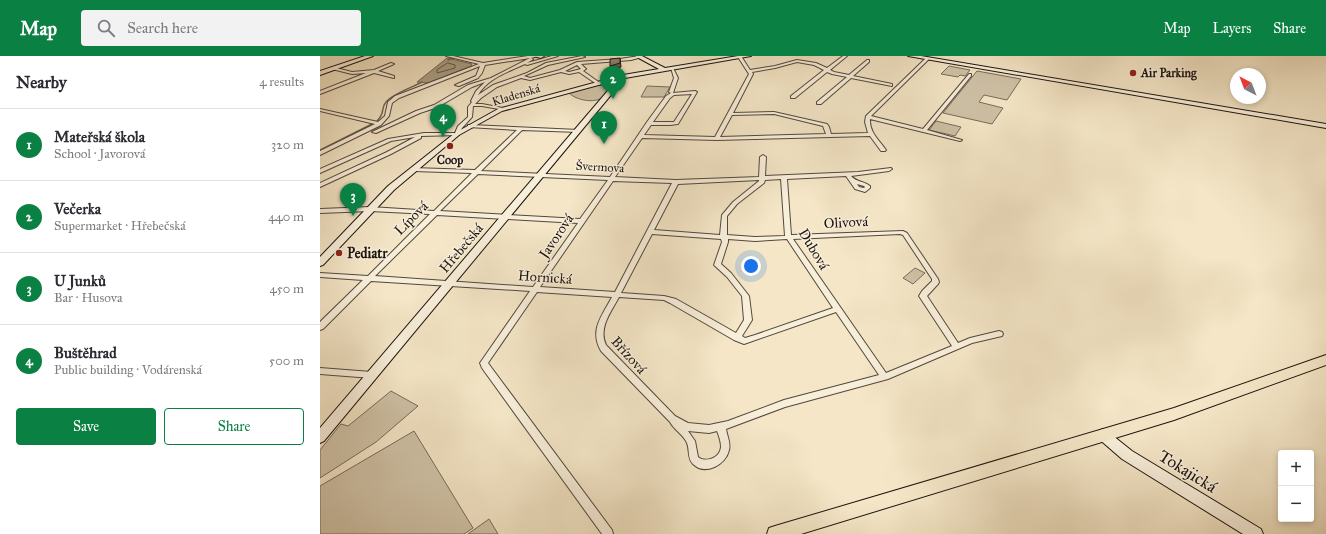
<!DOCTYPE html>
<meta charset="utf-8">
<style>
:root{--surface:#fff;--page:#f2f2f3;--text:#2b2b33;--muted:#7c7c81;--line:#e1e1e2;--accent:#0b8043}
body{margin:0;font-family:"IM FELL Great Primer",serif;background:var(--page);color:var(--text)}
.controls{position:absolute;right:12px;bottom:12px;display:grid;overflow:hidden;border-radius:4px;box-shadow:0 2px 6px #0003}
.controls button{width:36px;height:36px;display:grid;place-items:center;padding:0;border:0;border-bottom:1px solid var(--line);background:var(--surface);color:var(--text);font:20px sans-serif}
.compass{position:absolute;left:910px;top:12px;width:36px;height:36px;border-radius:50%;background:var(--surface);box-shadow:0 2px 6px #0003;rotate:318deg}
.you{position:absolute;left:431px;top:210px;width:14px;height:14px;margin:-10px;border:3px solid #fff;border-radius:50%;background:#1a73e8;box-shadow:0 0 0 6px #1a73e833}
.badge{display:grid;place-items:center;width:26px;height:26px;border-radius:50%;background:var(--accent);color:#fff;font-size:13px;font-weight:700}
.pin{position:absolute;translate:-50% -33px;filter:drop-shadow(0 1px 2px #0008)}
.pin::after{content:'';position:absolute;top:21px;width:14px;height:12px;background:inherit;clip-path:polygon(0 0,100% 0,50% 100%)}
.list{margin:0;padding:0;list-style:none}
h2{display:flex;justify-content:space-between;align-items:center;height:52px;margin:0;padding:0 16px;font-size:17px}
h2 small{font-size:13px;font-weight:400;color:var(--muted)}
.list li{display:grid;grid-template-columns:26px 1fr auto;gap:12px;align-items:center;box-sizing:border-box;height:72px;padding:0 16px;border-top:1px solid var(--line)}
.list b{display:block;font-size:15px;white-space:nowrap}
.list p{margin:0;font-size:13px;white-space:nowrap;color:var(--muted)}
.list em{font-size:13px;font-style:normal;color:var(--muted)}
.actions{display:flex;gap:8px;padding:12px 16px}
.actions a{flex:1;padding:9px 0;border:1px solid var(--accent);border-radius:4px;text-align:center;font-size:14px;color:var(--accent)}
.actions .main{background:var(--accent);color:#fff}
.icon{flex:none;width:22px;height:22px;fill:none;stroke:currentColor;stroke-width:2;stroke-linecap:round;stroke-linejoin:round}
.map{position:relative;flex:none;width:1006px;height:478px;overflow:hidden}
header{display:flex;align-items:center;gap:24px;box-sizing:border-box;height:56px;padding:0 20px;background:var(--accent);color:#fff}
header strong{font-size:19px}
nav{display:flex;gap:22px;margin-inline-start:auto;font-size:14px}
.search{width:280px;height:36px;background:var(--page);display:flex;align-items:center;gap:10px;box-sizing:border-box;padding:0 14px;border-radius:4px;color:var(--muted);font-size:15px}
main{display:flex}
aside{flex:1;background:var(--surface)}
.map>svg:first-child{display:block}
.green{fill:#cfc2a7;stroke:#766b5a}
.water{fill:#ab9f88;stroke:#726757}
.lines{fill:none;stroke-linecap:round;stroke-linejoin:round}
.shore{stroke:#645a4a;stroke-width:1}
.stream{stroke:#726757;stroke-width:1.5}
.street-casing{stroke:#53483c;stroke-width:2}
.secondary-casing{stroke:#1d140d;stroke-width:2}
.primary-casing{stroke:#1d140d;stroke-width:2}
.street{fill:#f8efdb;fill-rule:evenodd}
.secondary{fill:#f8efdb;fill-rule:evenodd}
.primary{fill:#f4e6c7;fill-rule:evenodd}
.shaded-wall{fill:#635a4d;stroke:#1d140d}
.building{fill:#8d816e;stroke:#1d140d}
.poi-dot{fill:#8f2418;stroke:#f8efdb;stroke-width:1.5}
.labels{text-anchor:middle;stroke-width:3;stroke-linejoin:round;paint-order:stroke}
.far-poi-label{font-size:12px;font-weight:bold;fill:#1d140d;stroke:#f8efdb;text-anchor:start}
.far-street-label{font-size:12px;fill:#1d140d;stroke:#f8efdb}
.street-label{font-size:14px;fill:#1d140d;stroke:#f8efdb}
.poi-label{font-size:14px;font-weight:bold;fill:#1d140d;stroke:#f8efdb;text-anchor:start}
.near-street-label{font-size:17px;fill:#1d140d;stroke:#f8efdb}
</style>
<header>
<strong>Map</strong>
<div class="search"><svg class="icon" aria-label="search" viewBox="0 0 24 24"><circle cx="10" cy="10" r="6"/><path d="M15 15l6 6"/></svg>Search here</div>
<nav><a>Map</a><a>Layers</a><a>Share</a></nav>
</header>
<main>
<aside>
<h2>Nearby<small>4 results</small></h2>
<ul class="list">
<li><span class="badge">1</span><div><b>Mateřská škola</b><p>School · Javorová</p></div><em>320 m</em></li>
<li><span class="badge">2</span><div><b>Večerka</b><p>Supermarket · Hřebečská</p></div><em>440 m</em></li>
<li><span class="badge">3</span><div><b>U Junků</b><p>Bar · Husova</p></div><em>450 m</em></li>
<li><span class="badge">4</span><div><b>Buštěhrad</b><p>Public building · Vodárenská</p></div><em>500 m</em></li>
</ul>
<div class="actions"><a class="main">Save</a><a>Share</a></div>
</aside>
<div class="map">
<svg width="1006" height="478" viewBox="0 0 1006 478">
<rect width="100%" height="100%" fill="#f4e6c7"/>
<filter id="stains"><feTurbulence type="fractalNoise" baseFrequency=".005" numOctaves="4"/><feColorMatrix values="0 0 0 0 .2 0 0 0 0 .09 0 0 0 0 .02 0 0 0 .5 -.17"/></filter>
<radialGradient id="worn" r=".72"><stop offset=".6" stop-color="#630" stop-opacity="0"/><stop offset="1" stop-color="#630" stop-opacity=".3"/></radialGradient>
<g class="green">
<polygon points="629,10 650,14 645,20 640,19 638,21 621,18"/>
<polygon points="657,15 701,23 687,44 664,39 659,46 683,52 672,68 623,57"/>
<path d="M 297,24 L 297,27 C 289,29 289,36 283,41 C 274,48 256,44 249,37 Z"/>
<polygon points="327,30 350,31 344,41 321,41"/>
<polygon points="616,65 641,71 635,80 609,74"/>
<polygon points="595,212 605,217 593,228 583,222"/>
<polygon points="71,335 98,350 56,386 0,422 0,394 21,368 28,370"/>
<polygon points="94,375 153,472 144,478 0,478 0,430"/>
<polygon points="169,463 178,478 148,478"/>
</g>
<polygon class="water" points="127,2 152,8 151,10 108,27 97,26"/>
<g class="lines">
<polygon class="shore" points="128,7 135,9 135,12 117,17 117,14"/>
<g class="stream">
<polyline points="128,4 138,0"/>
<path d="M 57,65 C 66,56 60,53 66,46 C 72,38 93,31 102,26"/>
<polyline points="0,94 52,68"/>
</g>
<g class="street-casing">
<g id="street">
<path d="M 126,0 L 133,0 L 163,7 L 208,0 L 218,0 L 211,2 L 213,3 L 212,4 L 207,7 L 232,0 L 238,0 L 207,9 L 205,8 C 188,16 168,22 158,39 L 173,29 L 207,17 L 226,7 L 262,0 L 265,1 L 228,9 L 204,20 L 210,22 L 240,14 L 257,6 L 300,3 L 319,0 L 322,1 L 311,4 L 261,8 L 266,13 L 263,15 L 280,27 L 280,29 L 278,29 L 259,16 L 249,18 L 241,16 L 210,24 L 201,22 L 177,31 L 161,42 L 155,48 L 162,48 L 183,52 L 185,53 L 185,54 L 162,50 L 153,50 L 152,61 L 142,72 L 139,79 L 101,80 L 101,82 L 71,98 L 0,131 L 0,127 L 67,96 L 95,81 L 71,85 L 0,117 L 0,113 L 68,83 L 104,77 L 135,77 L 138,70 L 148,61 L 148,51 L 152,46 L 151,45 L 156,35 L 165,26 L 152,31 L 118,51 L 100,57 L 56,77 L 52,76 L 96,55 L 114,49 L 148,29 L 171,22 L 210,2 L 165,9 L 162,17 L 158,22 L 139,30 L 135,29 L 156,20 L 160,10 L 79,42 L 72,47 L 69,60 L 61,69 L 0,99 L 0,95 L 55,68 L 0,55 L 0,53 L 58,66 L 65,60 L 68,46 L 75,40 L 159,8 ZM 257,9 L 261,13 L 249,16 L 245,15 Z"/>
<path d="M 419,0 L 421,0 L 430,14 L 455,10 L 477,4 L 496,7 L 507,12 L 523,0 L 527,0 L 510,14 L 514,16 L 529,19 L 547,4 L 549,4 L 549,6 L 533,20 L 572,28 L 572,30 L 531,22 L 501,48 L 497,48 L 497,46 L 527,21 L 512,18 L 507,16 L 475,42 L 471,42 L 471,40 L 504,14 L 494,9 L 477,6 L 455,12 L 432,16 L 433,18 L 413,57 L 454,56 L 507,68 L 509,71 L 511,78 L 548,77 L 545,66 L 546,60 L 606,2 L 609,3 L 551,60 L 603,73 L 649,18 L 651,18 L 651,20 L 607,74 L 642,84 L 640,85 L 550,63 C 549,76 559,84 566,94 L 565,95 L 561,95 L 550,80 L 397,84 L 322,82 L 295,121 L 356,124 L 439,121 L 440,101 L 443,99 L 446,101 L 445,120 L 538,116 L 571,112 L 572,113 L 569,115 L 531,120 C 536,126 544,125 550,130 L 550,132 L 545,136 L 535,133 L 526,120 L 467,123 L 471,179 L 583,175 L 587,177 L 618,223 L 619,226 L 618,228 L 607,240 L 638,287 L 650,282 L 679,275 L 682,276 L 683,278 L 682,280 L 652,287 L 568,323 L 465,351 L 406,373 C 407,380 411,387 409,394 C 406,409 385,420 373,408 C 367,402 370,394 367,387 C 364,379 354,374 350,366 L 281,295 C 269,274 282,260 292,241 L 217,236 L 168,307 L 292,474 L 293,478 L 282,478 L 162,312 L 160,307 L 210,235 L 51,225 L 3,273 L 0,274 L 0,266 L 43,224 L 0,221 L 0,217 L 48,220 L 110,158 L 50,155 L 0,157 L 0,153 L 50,151 L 114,155 L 152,117 L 94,115 L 91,113 L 92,112 L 155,114 L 197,74 L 148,71 L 148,69 L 150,69 L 259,74 L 261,75 L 259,76 L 202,74 L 161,115 L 290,121 L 327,66 L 346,40 L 351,37 L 349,36 L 354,22 L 351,12 L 353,12 L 358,22 L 353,37 L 375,35 L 377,36 L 358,68 L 350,69 L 331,69 L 324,79 L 395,81 L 429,18 L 418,1 ZM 372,38 L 354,66 L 333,66 L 350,42 L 354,39 ZM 454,58 L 503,70 L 506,78 L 400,81 L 412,59 ZM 158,118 L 288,124 L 260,163 L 120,155 ZM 461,123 L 465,180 L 435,181 L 407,179 L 407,160 L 417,148 L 444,127 L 445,124 ZM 439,124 L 439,125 L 413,146 L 402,159 L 400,179 L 334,174 L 358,128 ZM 293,125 L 352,127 L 295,236 L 220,231 ZM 537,128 L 544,130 L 545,131 L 544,132 L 539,131 ZM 117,159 L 258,167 L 213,231 L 55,220 ZM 332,178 L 401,183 L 402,186 L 394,209 L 407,221 L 422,240 L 424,264 L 416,277 L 356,243 L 344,240 L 301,237 ZM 580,178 L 583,179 L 612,223 L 612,225 L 602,235 L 599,240 L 632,290 L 566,317 L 473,183 ZM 408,183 L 435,185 L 467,183 L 513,252 L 435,279 L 425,282 L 422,280 L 432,264 L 429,240 L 411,217 L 401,208 L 408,186 ZM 299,241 L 344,244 L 350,247 L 414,284 L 424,288 L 516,256 L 559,319 L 464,344 L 408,365 L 389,369 L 368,367 L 355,360 L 286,289 C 278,272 291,256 299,241 ZM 368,375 L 389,377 L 397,375 C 399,380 401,386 401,391 C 400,402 386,407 378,401 L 375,385 Z"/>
<polygon points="71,7 74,8 58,15 74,20 74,22 54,17 0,38 0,35 46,17 32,18 12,13 12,11 32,16 54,14"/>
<polygon points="0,312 52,316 55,317 56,319 55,321 52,322 0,318"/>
</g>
</g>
<g class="secondary-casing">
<g id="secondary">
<polygon points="45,0 53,0 0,19 0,15"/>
<polygon points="213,0 224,0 221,2"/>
<polygon points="315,0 322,0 345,12 418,0 431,0 305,22 4,385 0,387 0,372 297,24 182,55 139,79 74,134 3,209 0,210 0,201 68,130 135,77 178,53 303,19 339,13"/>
<polygon points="588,0 601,0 1006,68 1006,72"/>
<polygon points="783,373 787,375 812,395 941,473 943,478 923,478 802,403 779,383 777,379 779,375"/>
</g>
</g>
<g class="primary-casing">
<polygon id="primary" points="1006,299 1006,309 854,364 481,478 447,478 449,472 455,470 854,352"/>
</g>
<use href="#street" class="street"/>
<use href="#secondary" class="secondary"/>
<use href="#primary" class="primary"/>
</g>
<polygon class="shaded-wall" points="300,2 301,11 291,14 290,10"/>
<polygon class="building" points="300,2 300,7 290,10 290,3"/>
<g class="poi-dot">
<circle cx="813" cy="17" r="4"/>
<circle cx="130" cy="90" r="4"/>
<circle cx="19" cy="197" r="4"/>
</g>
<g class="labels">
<g class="far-poi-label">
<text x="821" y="21">Air Parking</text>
<text x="130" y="108" text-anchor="middle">Coop</text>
</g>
<g class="far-street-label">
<text transform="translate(196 39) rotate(-17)" y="4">Kladenská</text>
<text transform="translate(280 111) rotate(3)" y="4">Švermova</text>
</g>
<g class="street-label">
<text transform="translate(91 162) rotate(-45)" y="5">Lípová</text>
<text transform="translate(526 166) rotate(-3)" y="5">Olivová</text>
<text transform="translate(236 180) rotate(-56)" y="5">Javorová</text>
<text transform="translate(141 192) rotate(-50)" y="5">Hřebečská</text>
<text transform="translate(494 193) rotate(59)" y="5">Dubová</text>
<text transform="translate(225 221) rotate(4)" y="5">Hornická</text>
<text transform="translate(309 299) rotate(48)" y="5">Břízová</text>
</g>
<g class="poi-label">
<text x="27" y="202">Pediatr</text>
</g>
<g class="near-street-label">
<text transform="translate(868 415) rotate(32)" y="6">Tokajická</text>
</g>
</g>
<rect width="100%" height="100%" filter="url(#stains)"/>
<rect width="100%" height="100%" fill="url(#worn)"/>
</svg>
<div class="controls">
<button>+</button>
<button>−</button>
</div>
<svg class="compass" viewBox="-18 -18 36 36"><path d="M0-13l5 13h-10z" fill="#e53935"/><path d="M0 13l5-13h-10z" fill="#7c7c81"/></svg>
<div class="you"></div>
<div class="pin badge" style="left:284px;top:88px">1</div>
<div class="pin badge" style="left:293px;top:43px">2</div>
<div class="pin badge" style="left:33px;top:160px">3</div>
<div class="pin badge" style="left:123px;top:81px">4</div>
</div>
</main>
